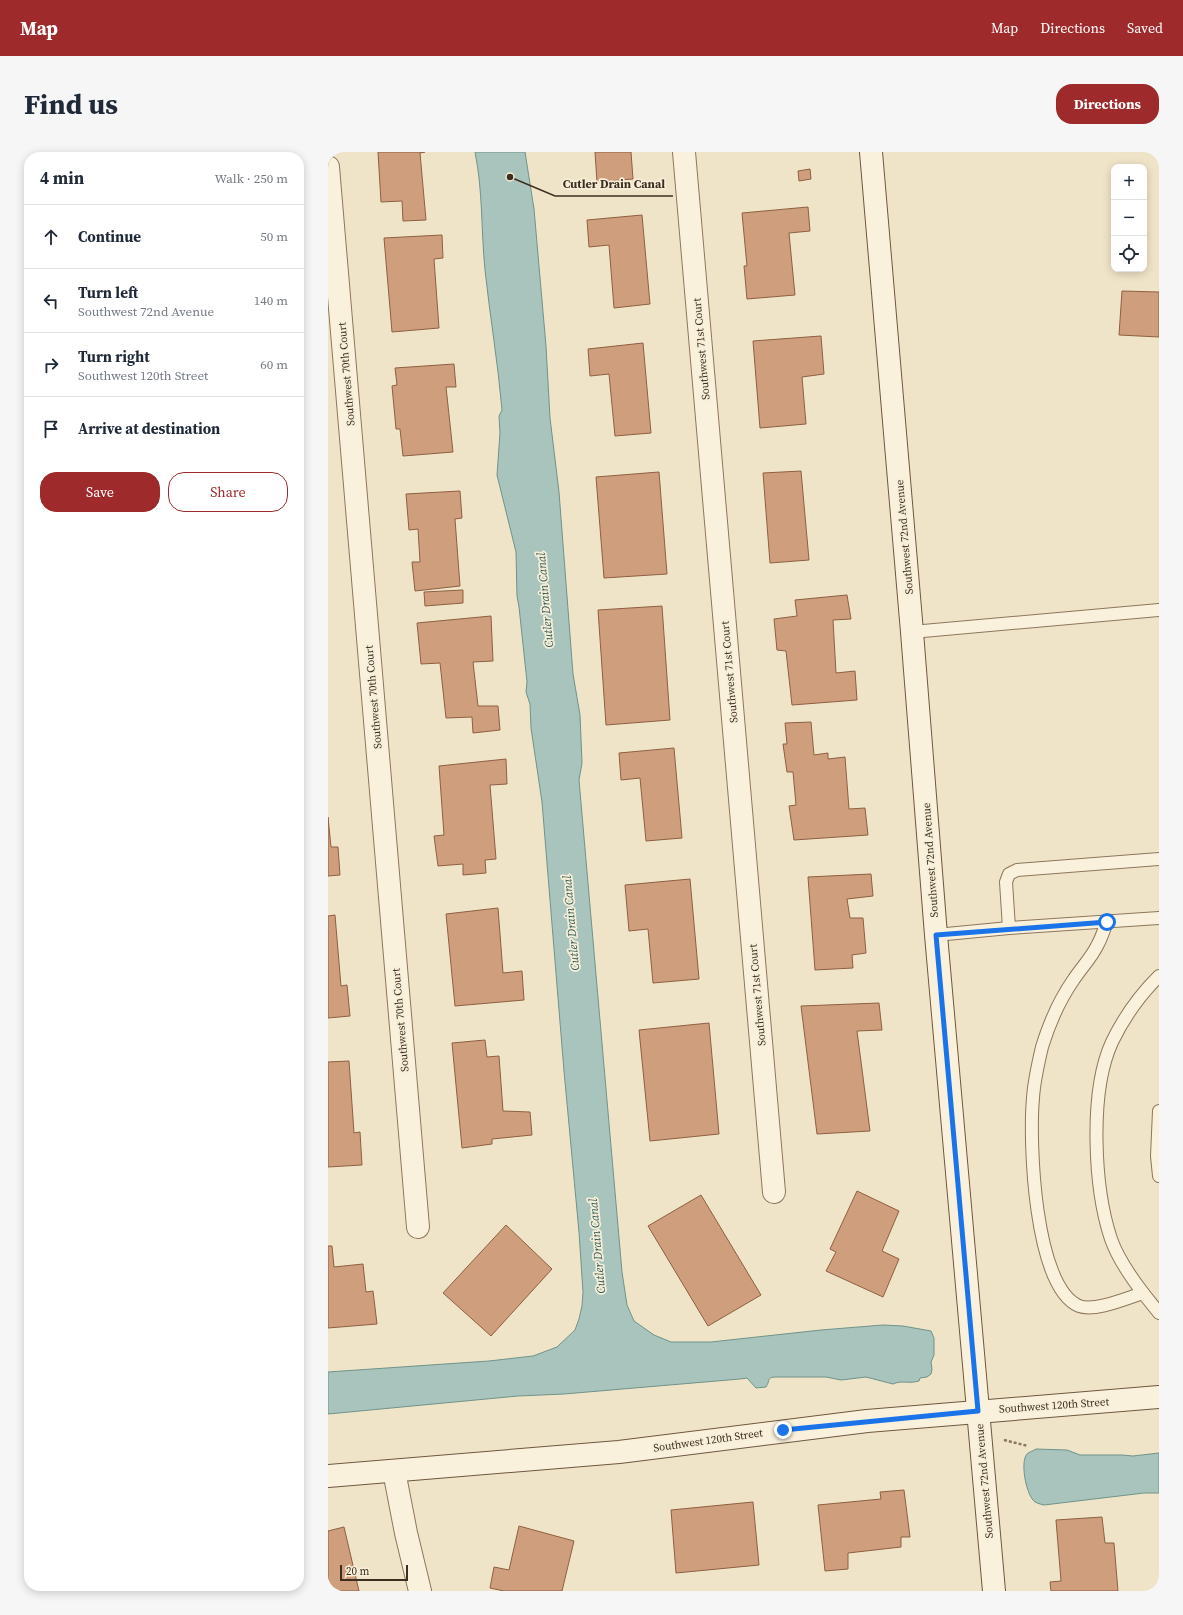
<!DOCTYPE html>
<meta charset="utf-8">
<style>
:root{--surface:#fff;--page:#f6f6f7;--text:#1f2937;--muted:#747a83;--line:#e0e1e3;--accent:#9e2a2b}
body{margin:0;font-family:"Source Serif 4",serif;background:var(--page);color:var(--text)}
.controls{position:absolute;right:12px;top:12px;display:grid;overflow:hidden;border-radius:8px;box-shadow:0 2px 10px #0003}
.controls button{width:36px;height:36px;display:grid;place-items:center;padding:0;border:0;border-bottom:1px solid var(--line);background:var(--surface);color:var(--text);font:20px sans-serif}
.scale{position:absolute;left:12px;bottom:10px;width:68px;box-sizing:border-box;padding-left:4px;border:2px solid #3d2e20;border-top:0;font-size:11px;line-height:14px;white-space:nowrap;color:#3d2e20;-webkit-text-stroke:3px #f7eed8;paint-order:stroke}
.stop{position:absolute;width:12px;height:12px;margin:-9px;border:3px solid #1a73e8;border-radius:50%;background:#fff}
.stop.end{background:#1a73e8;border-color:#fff;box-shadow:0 1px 4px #0008}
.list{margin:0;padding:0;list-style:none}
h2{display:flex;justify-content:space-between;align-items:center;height:52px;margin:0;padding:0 16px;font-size:17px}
h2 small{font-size:13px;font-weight:400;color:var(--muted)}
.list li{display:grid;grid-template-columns:26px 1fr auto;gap:12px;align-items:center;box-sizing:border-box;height:64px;padding:0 16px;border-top:1px solid var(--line)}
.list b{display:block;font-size:15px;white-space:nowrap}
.list p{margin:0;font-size:13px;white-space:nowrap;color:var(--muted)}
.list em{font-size:13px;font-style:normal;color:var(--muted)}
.actions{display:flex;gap:8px;padding:12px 16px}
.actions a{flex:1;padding:9px 0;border:1px solid var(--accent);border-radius:16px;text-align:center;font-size:14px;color:var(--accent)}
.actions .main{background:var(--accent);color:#fff}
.icon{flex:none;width:22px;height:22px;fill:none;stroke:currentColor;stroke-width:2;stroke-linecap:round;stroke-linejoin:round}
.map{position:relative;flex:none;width:831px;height:1439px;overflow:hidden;border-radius:16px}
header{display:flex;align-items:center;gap:24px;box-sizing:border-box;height:56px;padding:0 20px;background:var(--accent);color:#fff}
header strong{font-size:19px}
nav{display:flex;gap:22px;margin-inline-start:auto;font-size:14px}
.intro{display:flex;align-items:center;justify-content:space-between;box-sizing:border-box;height:96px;padding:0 24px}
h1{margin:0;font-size:28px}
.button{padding:10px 18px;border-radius:16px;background:var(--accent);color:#fff;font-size:14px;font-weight:700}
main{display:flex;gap:24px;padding:0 24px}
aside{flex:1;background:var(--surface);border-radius:16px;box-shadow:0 2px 10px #0003}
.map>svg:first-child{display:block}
.water{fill:#a9c4bc;stroke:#6f938a}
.building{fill:#cf9f7d;stroke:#8d5f41}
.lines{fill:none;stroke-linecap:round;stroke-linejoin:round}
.lane-casing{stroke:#8d765c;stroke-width:14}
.street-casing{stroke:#8d765c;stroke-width:24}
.secondary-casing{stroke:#6f573f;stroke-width:24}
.path{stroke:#8d765c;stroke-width:2.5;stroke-dasharray:3 2;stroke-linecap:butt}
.lane{stroke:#faf1dc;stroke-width:12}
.street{stroke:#faf1dc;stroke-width:22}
.secondary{stroke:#faf1dc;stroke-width:22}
.route{stroke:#1a73e8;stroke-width:5}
.labels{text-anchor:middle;stroke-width:3.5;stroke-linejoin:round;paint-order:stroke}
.street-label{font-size:11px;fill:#3d2e20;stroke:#f7eed8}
.water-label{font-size:12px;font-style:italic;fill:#2f5d5a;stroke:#f7eed8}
.leader{fill:none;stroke:#3d2e20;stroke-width:1.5}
.callout-dot{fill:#3d2e20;stroke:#f7eed8;stroke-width:1.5}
.callout-label{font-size:12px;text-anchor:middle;font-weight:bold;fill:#3d2e20;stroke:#f7eed8;stroke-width:3.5;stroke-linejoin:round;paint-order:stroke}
</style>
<header>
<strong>Map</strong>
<nav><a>Map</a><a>Directions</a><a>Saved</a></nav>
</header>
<div class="intro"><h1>Find us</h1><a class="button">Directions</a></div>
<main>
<aside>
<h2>4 min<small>Walk · 250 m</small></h2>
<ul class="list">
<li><svg class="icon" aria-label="ahead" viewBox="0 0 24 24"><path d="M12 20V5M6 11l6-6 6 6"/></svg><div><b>Continue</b></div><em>50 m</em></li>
<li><svg class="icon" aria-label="left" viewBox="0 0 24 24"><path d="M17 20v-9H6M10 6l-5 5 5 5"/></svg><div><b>Turn left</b><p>Southwest 72nd Avenue</p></div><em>140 m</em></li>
<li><svg class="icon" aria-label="right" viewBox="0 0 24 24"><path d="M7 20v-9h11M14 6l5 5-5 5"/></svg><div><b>Turn right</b><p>Southwest 120th Street</p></div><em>60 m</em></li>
<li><svg class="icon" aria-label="arrive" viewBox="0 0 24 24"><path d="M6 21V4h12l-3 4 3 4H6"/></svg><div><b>Arrive at destination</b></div></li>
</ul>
<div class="actions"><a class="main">Save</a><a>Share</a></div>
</aside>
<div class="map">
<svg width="831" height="1439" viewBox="0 0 831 1439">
<rect width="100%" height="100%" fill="#f0e4c8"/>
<g class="water">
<path d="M 147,0 L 197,0 L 206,57 L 218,194 L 222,266 L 231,340 L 245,522 L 252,563 L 254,611 L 251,628 L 294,1120 L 299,1153 L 306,1169 L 326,1183 L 343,1190 L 383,1190 L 493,1178 L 555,1173 L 575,1174 L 603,1179 L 606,1186 L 606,1203 L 603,1210 L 604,1217 L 603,1222 L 599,1225 L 592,1226 L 591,1229 C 582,1232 573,1228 565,1232 L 538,1225 L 513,1228 L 498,1225 L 450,1225 C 438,1225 443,1227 438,1235 L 428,1236 L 419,1226 L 412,1227 L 236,1242 L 190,1244 L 0,1262 L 0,1220 L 161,1209 L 205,1204 L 229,1195 L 247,1178 L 251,1167 L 254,1154 L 255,1140 L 251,1080 L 236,919 L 214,650 L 203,576 L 202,552 L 198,540 L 199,530 L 191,455 L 189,444 L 188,400 L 169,323 L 172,281 L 171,264 L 174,258 C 170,211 162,165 157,118 C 153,79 155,39 147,0 Z"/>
<path d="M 708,1297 L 739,1298 L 752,1303 L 794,1303 L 805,1304 L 831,1301 L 831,1341 L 816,1341 L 716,1353 C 712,1352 707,1351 705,1348 C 698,1340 692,1310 699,1302 C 701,1300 705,1299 708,1297 Z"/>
</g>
<g class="building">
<polygon points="50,0 97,0 92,1 98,68 75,69 74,49 53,50"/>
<polygon points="267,0 303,0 305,27 269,30"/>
<polygon points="482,17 483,27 471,29 470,19"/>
<polygon points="480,55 482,79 461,81 467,143 419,147 416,114 419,114 414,61"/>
<polygon points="314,63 322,152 286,156 281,93 261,95 259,68"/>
<polygon points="114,83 115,106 106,107 111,176 64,180 56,86"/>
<polygon points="794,139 831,140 831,185 791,183"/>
<polygon points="493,184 496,222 474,225 478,272 432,276 425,189"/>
<polygon points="315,191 323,281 287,284 281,222 262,224 260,197"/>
<polygon points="126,212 128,235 118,235 125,300 75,304 72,277 68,277 64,234 69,233 67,216"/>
<polygon points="473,319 481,408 442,411 435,321"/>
<polygon points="331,320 339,422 276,426 268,325"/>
<polygon points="132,339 134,366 127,367 132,434 87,439 84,410 92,410 90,377 81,378 78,342"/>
<polygon points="135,438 135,451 97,454 96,440"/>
<polygon points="519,443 523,467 505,468 508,521 527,519 529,548 464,553 458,499 449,498 446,467 469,464 467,448"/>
<polygon points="334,454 342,568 278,573 270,458"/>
<polygon points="163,464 165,509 145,510 150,554 170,554 172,578 145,581 144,565 118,566 112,511 93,512 89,471"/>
<polygon points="483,570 486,603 500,601 500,607 517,605 521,657 537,656 540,683 466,688 461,654 468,653 465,620 459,620 455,592 459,592 457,571"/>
<polygon points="346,596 354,686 318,689 312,626 293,628 291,601"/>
<polygon points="178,607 179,632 162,633 168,707 157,708 158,721 135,723 135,712 110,714 106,684 116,683 111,614"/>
<polygon points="0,665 3,695 10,695 12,723 0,724"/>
<polygon points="543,722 545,744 519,747 522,766 535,766 538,801 524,803 525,816 487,818 480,725"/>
<polygon points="362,727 371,827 325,831 320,777 301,779 297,733"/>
<polygon points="170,756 175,821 194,819 196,848 127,854 118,762"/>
<polygon points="7,763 13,834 19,833 22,864 0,866 0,764"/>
<polygon points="551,851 554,878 529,879 542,979 489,982 473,854"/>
<polygon points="381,871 391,982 322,989 311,878"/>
<polygon points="157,888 159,905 171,904 175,959 202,960 204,983 164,987 164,992 134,996 124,891"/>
<polygon points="21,909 26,981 32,980 34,1013 0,1015 0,910"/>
<polygon points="529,1039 571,1059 554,1099 571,1107 555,1145 498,1119 508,1100 502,1097"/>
<polygon points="373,1043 433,1143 380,1174 320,1074"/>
<polygon points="178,1073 224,1117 163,1184 115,1141"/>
<polygon points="0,1094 4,1094 6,1115 35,1112 38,1140 45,1139 49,1172 0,1176"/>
<polygon points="576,1338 582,1385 573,1385 573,1395 520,1401 520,1417 497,1419 490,1353 553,1347 552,1340"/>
<polygon points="425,1350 431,1413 348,1421 343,1358"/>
<polygon points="774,1365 777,1391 786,1391 790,1439 723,1439 722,1430 733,1429 728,1368"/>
<polygon points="191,1374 246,1389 234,1439 176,1439 162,1436 166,1415 181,1418"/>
<polygon points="16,1375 31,1439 0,1439 0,1379"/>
</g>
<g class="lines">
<g class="lane-casing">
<g id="lane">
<polyline points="584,480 831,458"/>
<path d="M 779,770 C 776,777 774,785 770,792 C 764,805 754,815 746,827 C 732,847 721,872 714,895 C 710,912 706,929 705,946 C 701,989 706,1135 751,1154 C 767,1160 799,1146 815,1141 L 831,1161"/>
<polyline points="681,776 678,730 681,722 689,718 831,707"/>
<polyline points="608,783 681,776 831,766"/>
<polyline points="831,959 829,1004 831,1024"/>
<path d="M 815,1141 C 802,1124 790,1107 783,1087 C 766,1036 761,940 784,890 C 796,865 812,843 831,824"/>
</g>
</g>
<g class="street-casing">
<g id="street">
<polyline points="356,0 446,1040"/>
<polyline points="0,15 90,1075"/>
<polyline points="66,1319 78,1381 92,1439"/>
</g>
</g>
<g class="secondary-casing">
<g id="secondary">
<polyline points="543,0 584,480 608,783 666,1439"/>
<polyline points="0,1324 291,1300 539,1269 831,1245"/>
</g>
</g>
<polyline class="path" points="676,1288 700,1294"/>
<use href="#lane" class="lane"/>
<use href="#street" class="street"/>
<use href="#secondary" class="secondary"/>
</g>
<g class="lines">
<polyline class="route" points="455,1278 650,1259 608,783 779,770"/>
</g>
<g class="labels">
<g class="street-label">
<text transform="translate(373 197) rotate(-95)" y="4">Southwest 71st Court</text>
<text transform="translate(18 222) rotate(-95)" y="4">Southwest 70th Court</text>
<text transform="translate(576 385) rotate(-95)" y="4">Southwest 72nd Avenue</text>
<text transform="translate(401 520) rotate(-95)" y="4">Southwest 71st Court</text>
<text transform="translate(45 545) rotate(-95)" y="4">Southwest 70th Court</text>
<text transform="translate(602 708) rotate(-94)" y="4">Southwest 72nd Avenue</text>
<text transform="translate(429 843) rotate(-95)" y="4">Southwest 71st Court</text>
<text transform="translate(72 868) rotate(-95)" y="4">Southwest 70th Court</text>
<text transform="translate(726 1253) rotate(-4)" y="4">Southwest 120th Street</text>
<text transform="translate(380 1288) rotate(-8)" y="4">Southwest 120th Street</text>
<text transform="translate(656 1329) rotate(-95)" y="4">Southwest 72nd Avenue</text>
</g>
<g class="water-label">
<text transform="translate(217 448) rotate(-95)" y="4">Cutler Drain Canal</text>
<text transform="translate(243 771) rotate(-95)" y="4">Cutler Drain Canal</text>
<text transform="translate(269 1094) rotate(-95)" y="4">Cutler Drain Canal</text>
</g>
</g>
<path class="leader" d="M182 25L227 44H345"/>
<circle class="callout-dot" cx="182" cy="25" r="4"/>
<g class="callout-label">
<text x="286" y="36">Cutler Drain Canal</text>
</g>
</svg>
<div class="controls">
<button>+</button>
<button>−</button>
<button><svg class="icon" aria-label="locate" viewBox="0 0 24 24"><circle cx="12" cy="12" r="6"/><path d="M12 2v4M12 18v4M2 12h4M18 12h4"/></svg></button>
</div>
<div class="scale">20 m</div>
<div class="stop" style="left:779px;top:770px"></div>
<div class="stop end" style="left:455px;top:1278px"></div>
</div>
</main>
